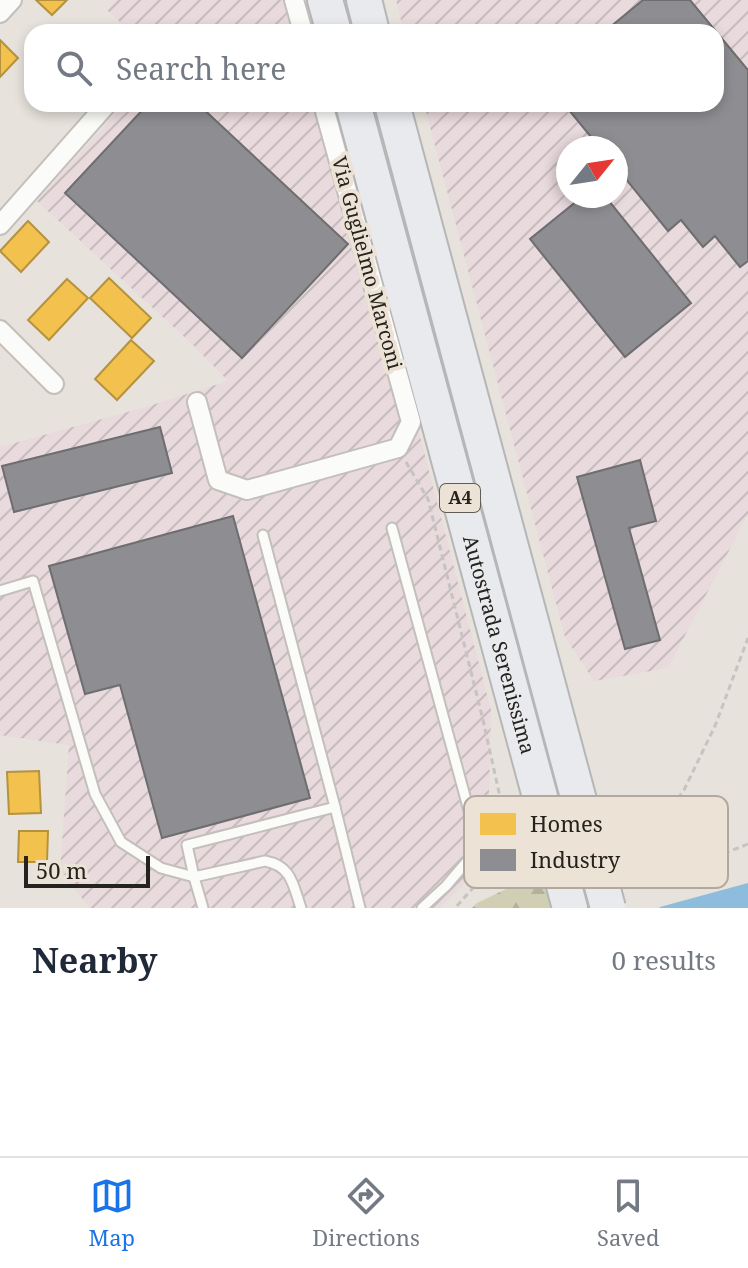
<!DOCTYPE html>
<style>
:root{--surface:#fff;--page:#f2f2f3;--text:#1f2937;--muted:#747a83;--line:#e0e1e3;--accent:#1a73e8}
body{margin:0;font-family:"Noto Serif",serif;background:var(--page);color:var(--text)}
.compass{position:absolute;left:556px;top:136px;width:72px;height:72px;border-radius:50%;background:var(--surface);box-shadow:0 4px 12px #0003;rotate:60deg}
.scale{position:absolute;left:24px;bottom:20px;width:126px;box-sizing:border-box;padding-left:8px;border:4px solid #26231e;border-top:0;font-size:22px;line-height:28px;white-space:nowrap;color:#26231e;-webkit-text-stroke:6px #ece3d6;paint-order:stroke}
.list{margin:0;padding:0;list-style:none}
h2{display:flex;justify-content:space-between;align-items:center;height:104px;margin:0;padding:0 32px;font-size:34px}
h2 small{font-size:26px;font-weight:400;color:var(--muted)}
.icon{flex:none;width:44px;height:44px;fill:none;stroke:currentColor;stroke-width:2;stroke-linecap:round;stroke-linejoin:round}
.map{position:relative;flex:none;width:748px;height:908px;overflow:hidden}
.search{position:absolute;background:var(--surface);box-shadow:0 4px 12px #0003;left:24px;right:24px;top:24px;height:88px;display:flex;align-items:center;gap:20px;box-sizing:border-box;padding:0 28px;border-radius:24px;color:var(--muted);font-size:30px}
.sheet{height:248px;background:var(--surface)}
nav{display:flex;justify-content:space-around;align-items:center;box-sizing:border-box;height:112px;border-top:2px solid var(--line);background:var(--surface);font-size:22px;color:var(--muted)}
nav a{display:grid;justify-items:center;gap:4px}
nav .on{color:var(--accent)}
.map>svg:first-child{display:block}
.industrial{fill:url(#industrial-furrows);fill-rule:evenodd}
.forest{fill:url(#forest-firs)}
.water{fill:#8dbcdc}
.homes{fill:#f2c14e;stroke:#b59240;stroke-width:2}
.industry{fill:#8d8d92;stroke:#6e6d6f;stroke-width:2}
.lines{fill:none;stroke-linecap:round;stroke-linejoin:round}
.service-casing{stroke:#c3bfba;stroke-width:13}
.minor-casing{stroke:#c3bfba;stroke-width:22}
.motorway-casing{stroke:#b6b6b7;stroke-width:38}
.path{stroke:#c5c4c1;stroke-width:3;stroke-dasharray:6 4;stroke-linecap:butt}
.service{stroke:#fbfbfa;stroke-width:9}
.minor{stroke:#fbfbfa;stroke-width:18}
.motorway{stroke:#e9eaee;stroke-width:34}
.motorway-bridge-casing{stroke:#b6b6b7;stroke-width:38;stroke-linecap:butt}
.motorway-bridge{stroke:#e9eaee;stroke-width:34}
.labels{text-anchor:middle;stroke-width:8;stroke-linejoin:round;paint-order:stroke}
.shield{fill:#ece3d6;stroke:#615d55;stroke-width:2}
.shield-label{font-size:18px;font-weight:bold;fill:#26231e}
.street-label{font-size:20px;fill:#26231e;stroke:#ece3d6}
.key{fill:#ece3d6;stroke:#b1a99f;stroke-width:2}
.key-label{font-size:22px;fill:#26231e}
</style>
<div class="map">
<svg width="748" height="908" viewBox="0 0 748 908">
<defs>
<pattern id="industrial-furrows" width="10" height="10" patternUnits="userSpaceOnUse" patternTransform="scale(2)"><rect width="10" height="10" fill="#e9dadd"/><path d="M-1 1l2-2M0 10L10 0M9 11l2-2" fill="none" stroke="#c8bbbd"/></pattern>
<pattern id="forest-firs" width="22" height="20" patternUnits="userSpaceOnUse" patternTransform="scale(2)"><rect width="22" height="20" fill="#d0cfb3"/><path d="M5 1l3.5 6h-7zM16 11l3.5 6h-7z" fill="#b2b19a"/></pattern>
</defs>
<rect width="100%" height="100%" fill="#e7e2db"/>
<g class="industrial">
<polygon points="116,0 301,0 310,32 131,32 107,10"/>
<path d="M 396,0 L 748,0 L 748,514 L 668,668 L 594,681 L 565,637 L 424,104 L 716,104 L 716,32 L 404,32 ZM 568,148 L 616,148 L 616,196 L 568,196 Z"/>
<polygon points="124,104 330,104 418,429 491,710 488,829 471,877 440,908 90,908 60,871 69,745 0,735 0,447 146,407 228,381 194,346 37,201"/>
</g>
<polygon class="forest" points="534,876 548,882 553,908 472,908 477,903"/>
<polygon class="water" points="748,883 748,908 659,908 660,907"/>
<g class="homes">
<polygon points="36,0 67,0 52,15"/>
<polygon points="0,40 18,58 0,77"/>
<polygon points="28,221 49,242 21,272 0,251"/>
<polygon points="109,278 151,318 132,338 90,298"/>
<polygon points="67,279 88,298 49,340 28,320"/>
<polygon points="131,340 154,361 117,400 95,379"/>
<polygon points="39,771 41,813 9,814 7,772"/>
<polygon points="19,831 48,831 47,862 18,862"/>
</g>
<g class="industry">
<polygon points="643,0 690,0 748,70 748,261 740,267 715,236 703,247 681,220 668,231 616,167 616,148 600,148 564,104 716,104 716,32 604,32"/>
<polygon points="148,104 198,104 348,244 242,358 65,193"/>
<polygon points="583,196 605,196 691,303 625,357 530,239"/>
<polygon points="160,427 172,473 14,512 2,466"/>
<polygon points="640,460 656,521 629,528 660,640 625,649 577,477"/>
<polygon points="233,516 310,798 162,838 120,685 85,694 49,566"/>
</g>
<g class="lines">
<g class="service-casing">
<g id="service">
<polyline points="392,528 475,833 469,859 446,886 422,908"/>
<path d="M 263,535 L 335,807 L 187,845 L 194,877 L 265,861 C 292,866 293,885 301,908"/>
<polyline points="0,591 33,581 95,794 121,842 161,868 194,877 203,908"/>
<polyline points="335,807 360,908"/>
</g>
</g>
<g class="minor-casing">
<g id="minor">
<polyline points="294,0 303,32"/>
<polyline points="0,13 12,0"/>
<polyline points="0,225 107,104"/>
<polyline points="0,330 54,384"/>
<polyline points="197,402 218,480 247,490 398,448 411,422 323,104"/>
</g>
</g>
<g class="motorway-casing">
<g id="motorway">
<polyline points="325,0 334,32"/>
<polyline points="364,0 372,32"/>
<path id="s1" d="M 353,104 L 570,908"/>
<polyline points="392,104 595,860"/>
</g>
</g>
<g class="path">
<polyline points="406,462 428,499 483,720 508,833 481,879 455,908"/>
<polyline points="621,853 629,845 659,825 684,790 715,726 748,638"/>
<polyline points="623,859 645,876 693,866 748,844"/>
</g>
<use href="#service" class="service"/>
<use href="#minor" class="minor"/>
<use href="#motorway" class="motorway"/>
<g class="motorway-bridge-casing">
<polyline id="motorway-bridge" points="595,860 608,908"/>
</g>
<use href="#motorway-bridge" class="motorway-bridge"/>
</g>
<g class="labels">
<rect class="shield" x="440" y="484" width="40" height="28" rx="6"/>
<g class="shield-label">
<text x="460" y="504">A4</text>
</g>
<g class="street-label">
<text transform="translate(367 263) rotate(75)" y="7">Via Guglielmo Marconi</text>
<text dy="7" stroke="none"><textPath href="#s1" startOffset="560">Autostrada Serenissima</textPath></text>
</g>
</g>
<rect x="464" y="796" width="264" height="92" rx="12" class="key"/>
<rect x="480" y="813" width="36" height="22" fill="#f2c14e"/>
<rect x="480" y="849" width="36" height="22" fill="#8d8d92"/>
<g class="key-label">
<text x="530" y="832">Homes</text>
<text x="530" y="868">Industry</text>
</g>
</svg>
<svg class="compass" viewBox="-18 -18 36 36"><path d="M0-13l5 13h-10z" fill="#e53935"/><path d="M0 13l5-13h-10z" fill="#747a83"/></svg>
<div class="scale">50 m</div>
<div class="search"><svg class="icon" aria-label="search" viewBox="0 0 24 24"><circle cx="10" cy="10" r="6"/><path d="M15 15l6 6"/></svg>Search here</div>
</div>
<section class="sheet">
<h2>Nearby<small>0 results</small></h2>
<ul class="list">
</ul>
</section>
<nav>
<a class="on"><svg class="icon" aria-label="map" viewBox="0 0 24 24"><path d="M3 6l6-2 6 2 6-2v14l-6 2-6-2-6 2zM9 4v14M15 6v14"/></svg>Map</a>
<a><svg class="icon" aria-label="directions" viewBox="0 0 24 24"><path d="M12 3l9 9-9 9-9-9zM9 14v-3h6M13 9l2 2-2 2"/></svg>Directions</a>
<a><svg class="icon" aria-label="saved" viewBox="0 0 24 24"><path d="M7 4h10v16l-5-4-5 4z"/></svg>Saved</a>
</nav>
